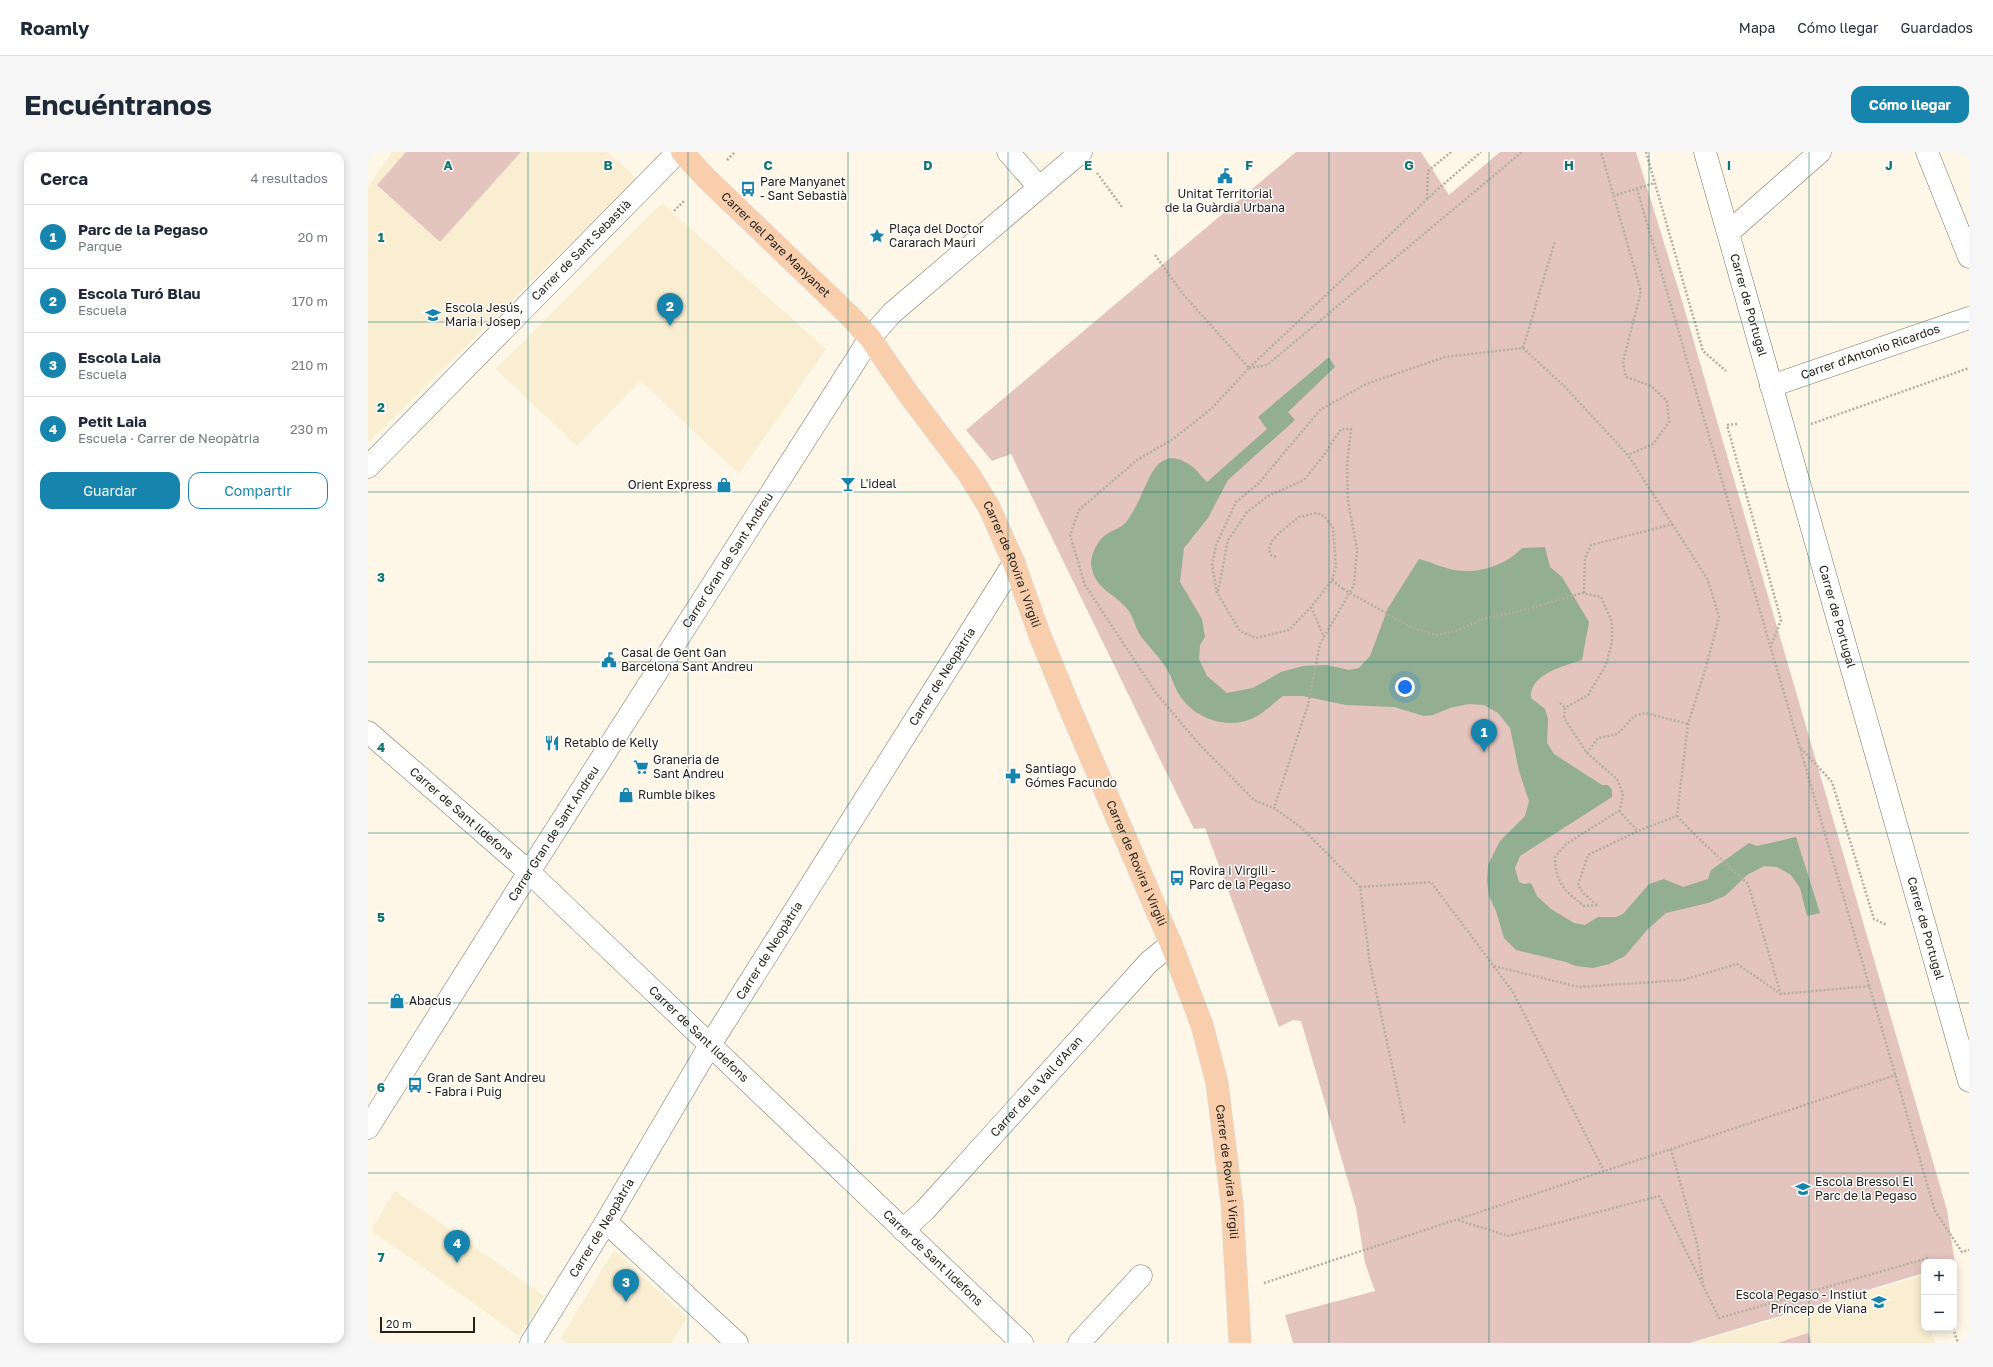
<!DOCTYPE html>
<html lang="es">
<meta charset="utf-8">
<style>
:root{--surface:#fff;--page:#f6f6f7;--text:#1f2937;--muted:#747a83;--line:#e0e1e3;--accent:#1684ac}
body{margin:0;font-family:"Golos Text",sans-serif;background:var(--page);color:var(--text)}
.controls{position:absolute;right:12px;bottom:12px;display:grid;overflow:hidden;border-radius:8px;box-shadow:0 2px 10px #0003}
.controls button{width:36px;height:36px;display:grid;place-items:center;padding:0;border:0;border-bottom:1px solid var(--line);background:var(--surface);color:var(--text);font:20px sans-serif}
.scale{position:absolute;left:12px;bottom:10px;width:95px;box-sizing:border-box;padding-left:4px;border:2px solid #26221b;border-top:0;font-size:11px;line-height:14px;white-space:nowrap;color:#26221b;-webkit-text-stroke:3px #fff;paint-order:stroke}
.you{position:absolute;left:1037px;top:535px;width:14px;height:14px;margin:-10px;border:3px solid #fff;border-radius:50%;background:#1a73e8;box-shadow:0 0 0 6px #1a73e833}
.badge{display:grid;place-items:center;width:26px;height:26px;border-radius:50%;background:var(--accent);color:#fff;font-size:13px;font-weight:700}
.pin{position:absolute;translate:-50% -33px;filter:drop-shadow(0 1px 2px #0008)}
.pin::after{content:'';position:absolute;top:21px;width:14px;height:12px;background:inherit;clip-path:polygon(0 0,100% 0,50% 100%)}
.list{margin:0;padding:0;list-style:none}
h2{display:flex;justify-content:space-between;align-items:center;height:52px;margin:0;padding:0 16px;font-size:17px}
h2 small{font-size:13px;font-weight:400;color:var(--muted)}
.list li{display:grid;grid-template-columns:26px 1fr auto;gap:12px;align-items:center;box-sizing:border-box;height:64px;padding:0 16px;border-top:1px solid var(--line)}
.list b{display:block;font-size:15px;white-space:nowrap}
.list p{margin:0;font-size:13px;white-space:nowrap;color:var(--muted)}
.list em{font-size:13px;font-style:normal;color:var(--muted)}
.actions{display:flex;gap:8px;padding:12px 16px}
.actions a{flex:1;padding:9px 0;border:1px solid var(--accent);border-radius:12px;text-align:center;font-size:14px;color:var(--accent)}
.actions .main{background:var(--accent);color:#fff}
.map{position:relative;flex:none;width:1601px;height:1191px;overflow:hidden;border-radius:12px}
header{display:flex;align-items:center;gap:24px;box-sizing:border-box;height:56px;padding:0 20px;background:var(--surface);border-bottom:1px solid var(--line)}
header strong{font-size:19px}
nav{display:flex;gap:22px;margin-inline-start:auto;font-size:14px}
.intro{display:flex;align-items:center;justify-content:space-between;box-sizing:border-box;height:96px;padding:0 24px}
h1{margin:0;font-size:28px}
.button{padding:10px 18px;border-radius:12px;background:var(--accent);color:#fff;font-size:14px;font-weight:700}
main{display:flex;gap:24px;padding:0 24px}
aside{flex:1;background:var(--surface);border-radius:12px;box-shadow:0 2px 10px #0003}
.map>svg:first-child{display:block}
.built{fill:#faeed2}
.green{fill:#e3c4be}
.water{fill:#93ae91}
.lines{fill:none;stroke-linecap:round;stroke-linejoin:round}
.minor-casing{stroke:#7b7360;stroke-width:23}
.major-casing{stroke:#dcdcdb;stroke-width:23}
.path{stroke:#b4aea1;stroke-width:2.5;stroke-dasharray:2 2;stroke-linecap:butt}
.minor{stroke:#fff;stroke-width:22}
.major{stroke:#f8ceac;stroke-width:22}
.path-bridge{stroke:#b4aea1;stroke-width:2.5;stroke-dasharray:2 2;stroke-linecap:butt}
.grid{fill:none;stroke:#0f766e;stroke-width:1;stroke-opacity:0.55}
.labels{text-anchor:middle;stroke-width:3;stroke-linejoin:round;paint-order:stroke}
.poi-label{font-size:12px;fill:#26221b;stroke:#fff;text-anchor:start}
.street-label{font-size:12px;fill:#26221b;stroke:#fff}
.grid-label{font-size:13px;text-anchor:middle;font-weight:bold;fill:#0f766e;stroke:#fff;stroke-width:3;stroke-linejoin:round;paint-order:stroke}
</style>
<header>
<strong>Roamly</strong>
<nav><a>Mapa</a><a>Cómo llegar</a><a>Guardados</a></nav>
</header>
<div class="intro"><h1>Encuéntranos</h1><a class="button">Cómo llegar</a></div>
<main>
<aside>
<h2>Cerca<small>4 resultados</small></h2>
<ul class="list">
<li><span class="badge">1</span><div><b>Parc de la Pegaso</b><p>Parque</p></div><em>20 m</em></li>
<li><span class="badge">2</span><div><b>Escola Turó Blau</b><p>Escuela</p></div><em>170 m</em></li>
<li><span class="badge">3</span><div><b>Escola Laia</b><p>Escuela</p></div><em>210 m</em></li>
<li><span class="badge">4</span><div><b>Petit Laia</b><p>Escuela · Carrer de Neopàtria</p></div><em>230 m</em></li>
</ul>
<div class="actions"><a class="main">Guardar</a><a>Compartir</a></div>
</aside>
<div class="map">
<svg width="1601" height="1191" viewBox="0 0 1601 1191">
<rect width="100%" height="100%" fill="#fef6e6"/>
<g class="built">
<polygon points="24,0 240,0 268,26 0,291 0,35"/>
<polygon points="294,51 458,197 371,322 273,229 209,294 128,217"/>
<polygon points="27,1039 176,1144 151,1184 3,1078"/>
<polygon points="246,1098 319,1166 303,1191 199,1191 193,1186"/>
<polygon points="1556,1123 1556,1176 1562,1176 1567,1191 1327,1191"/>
</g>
<g class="green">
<polygon points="38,0 153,0 72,90 9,33"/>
<polygon points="928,0 1053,0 1081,43 1132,0 1268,0 1314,149 1579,1058 1587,1112 1586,1110 1556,1110 1556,1121 1322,1191 925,1191 917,1163 1007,1139 997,1111 988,1056 933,869 925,868 911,875 837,676 826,677 643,302 624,309 598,278"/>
<polygon points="1440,1181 1444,1191 1409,1191"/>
</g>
<path class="water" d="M 961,205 L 967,215 L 920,260 L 927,268 L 860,328 L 840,366 L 816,396 L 812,430 L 834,467 L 837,485 L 832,493 L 831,507 L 839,524 L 859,541 L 885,536 L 913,520 L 935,514 L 959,513 L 981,518 L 991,516 L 1002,504 L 1020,456 L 1051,407 C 1063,410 1075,416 1086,418 C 1111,422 1137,414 1154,396 L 1177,395 L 1182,415 L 1194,425 L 1221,470 L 1214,508 C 1196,514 1161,522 1163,546 L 1177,557 L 1180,567 L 1179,591 L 1186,602 L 1234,633 L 1240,633 L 1244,638 L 1244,645 L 1152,704 L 1147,716 L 1151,730 L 1156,732 L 1163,731 L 1169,744 L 1183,757 L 1206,771 L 1217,773 L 1230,765 L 1248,765 L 1255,762 L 1281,732 L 1296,727 L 1315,735 L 1340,727 L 1343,718 L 1381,691 L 1389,694 L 1428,685 L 1452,761 L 1439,764 L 1432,736 L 1423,723 L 1409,715 L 1396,714 L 1379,723 L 1357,744 L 1340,751 L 1298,761 L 1279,778 L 1257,804 L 1241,812 L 1225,816 L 1208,814 L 1198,810 L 1148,798 L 1136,786 L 1128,759 L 1121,744 L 1119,729 L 1120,713 L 1132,689 L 1157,664 L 1161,649 L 1151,619 L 1142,576 L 1130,561 L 1116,553 L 1101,552 L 1082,556 L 1065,563 L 1056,564 L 1026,555 L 978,553 L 935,544 L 915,544 C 904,552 896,562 883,567 C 856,578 823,565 809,539 C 805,532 804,525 800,519 C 793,507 783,497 774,486 C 768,478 766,467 761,459 C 747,440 726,439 723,411 C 723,402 730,389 736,384 C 743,378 753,377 759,369 C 763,363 768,355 771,348 C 781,328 790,291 822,313 C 829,317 833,325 839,330 L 899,277 L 890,265 Z"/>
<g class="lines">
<g class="minor-casing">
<g id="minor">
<polyline points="640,0 671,35"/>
<path id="s1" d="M 1337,0 L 1601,929"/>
<polyline points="1559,0 1601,105"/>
<polyline points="1361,80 1452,0"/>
<path id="s2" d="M 1403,234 L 1601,166"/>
<path id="s3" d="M 0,315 L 305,5 L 305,0"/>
<path id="s4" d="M 0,580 L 161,720 L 654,1191"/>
<path id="s5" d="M 0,976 L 161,720 L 502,186 L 524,161 L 713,0"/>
<polyline points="238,1070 369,1191"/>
<path id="s6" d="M 535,1078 L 557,1058 L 781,810 L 803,792"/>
<path id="s7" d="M 163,1191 L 238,1070 L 342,893 L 646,411"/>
<polyline points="711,1191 773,1124"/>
</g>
</g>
<g class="major-casing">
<g id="major">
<path id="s8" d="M 314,0 L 339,27 L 482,164 L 502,186 L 539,240 L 600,321 L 621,355 L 646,411 L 672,484 L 703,559 L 803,792 L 834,873 L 849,931 L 864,1051 L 872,1191"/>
</g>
</g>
<g class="path">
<polyline points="1278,0 1335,199 1358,219"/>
<polyline points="359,8 367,0"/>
<polyline points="729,21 754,55"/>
<polyline points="1269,37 1567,1059 1594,1100 1601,1098"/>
<polyline points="1245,44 1287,31"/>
<polyline points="1059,47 1060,19 1083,0"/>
<polyline points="306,59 317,48"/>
<polyline points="787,103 815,142 881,216 843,257 805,287 769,308 711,358 702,383 717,433 788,541 831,592 886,648 906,656 934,676 992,735 1002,812 1037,973"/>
<polyline points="1155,196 1187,89"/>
<polyline points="881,216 899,213 1154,0"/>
<polyline points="881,216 1070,37 1113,0"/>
<polyline points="1369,272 1359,273 1413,468 1403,494"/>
<polyline points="1443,272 1601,216"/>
<polyline points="908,405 903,403 901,397 904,389 912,380 931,365 948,361 956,364 965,376 968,414 964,428 943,455 921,478 888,486 872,479 849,441 844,413 848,393 868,350 890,332 952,258 998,232 1077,205 1155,196 1197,235 1260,303 1285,292 1301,270 1299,249 1283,234 1258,225 1255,210 1273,139 1233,0"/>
<polyline points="964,428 975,437"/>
<polyline points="850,439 860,388 879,360 900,344 936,328 956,303 973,277 983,277 979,313 980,349 989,397 986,433 952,492 940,553 906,656"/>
<polyline points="1216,441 1217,406 1223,393 1305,372"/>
<polyline points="943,455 956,485"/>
<path d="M 1045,476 L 1069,483 L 1090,478 L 1115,467 L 1160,457 L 1214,441 L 1233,445 L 1244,470 L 1244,490 L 1238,513 L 1220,543 L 1197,556 L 1196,566 L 1219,601 L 1249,627 L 1255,642 L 1252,658 L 1198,692 L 1187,705 C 1188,732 1196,738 1216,754 L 1229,753"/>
<polyline points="1192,551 1197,556"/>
<polyline points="1433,596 1464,630 1506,767 1519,773"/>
<polyline points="1219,601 1230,586 1250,582 1266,564 1278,561 1320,572"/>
<polyline points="1251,659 1270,679"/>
<polyline points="1309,664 1330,686 1380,732 1413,842"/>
<polyline points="992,735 1063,730 1145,840 1236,1019"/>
<polyline points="1229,753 1215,741 1210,733 1220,703 1270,679 1309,664 1320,572 1338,515 1351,465 1340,428 1260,303"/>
<polyline points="1126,814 1211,835 1315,828 1369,812 1413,842 1502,834"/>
<polyline points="1303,997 1329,1091 1335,1132"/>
<polyline points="1090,1068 1140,1084 1291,1044 1351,1166 1560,1106 1562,1110"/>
<polyline points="896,1131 1528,923"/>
<polyline points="1585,1176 1590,1191"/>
</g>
<use href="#minor" class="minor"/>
<use href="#major" class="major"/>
<polyline class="path-bridge" points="975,437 1045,476"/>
</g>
<path class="grid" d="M 160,0 L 160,1191M 320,0 L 320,1191M 480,0 L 480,1191M 640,0 L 640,1191M 800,0 L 800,1191M 961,0 L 961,1191M 1121,0 L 1121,1191M 1281,0 L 1281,1191M 1441,0 L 1441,1191M 0,170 L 1601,170M 0,340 L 1601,340M 0,510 L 1601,510M 0,681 L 1601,681M 0,851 L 1601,851M 0,1021 L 1601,1021"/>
<defs>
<g id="civic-bare" transform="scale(1.2)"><path d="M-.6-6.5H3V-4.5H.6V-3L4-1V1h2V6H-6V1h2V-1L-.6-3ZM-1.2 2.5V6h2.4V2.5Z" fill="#1684ac" stroke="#fff" stroke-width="2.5" paint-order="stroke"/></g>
<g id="bus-bare" transform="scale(1.2)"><path d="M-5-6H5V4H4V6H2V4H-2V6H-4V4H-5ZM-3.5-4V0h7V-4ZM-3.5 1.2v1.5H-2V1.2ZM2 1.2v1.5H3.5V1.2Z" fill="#1684ac" stroke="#fff" stroke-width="2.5" paint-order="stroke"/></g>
<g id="sight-bare" transform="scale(1.2)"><path d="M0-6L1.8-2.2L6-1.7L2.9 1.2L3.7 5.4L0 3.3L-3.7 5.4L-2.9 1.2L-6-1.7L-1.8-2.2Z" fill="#1684ac" stroke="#fff" stroke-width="2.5" paint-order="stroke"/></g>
<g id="school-bare" transform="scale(1.2)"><path d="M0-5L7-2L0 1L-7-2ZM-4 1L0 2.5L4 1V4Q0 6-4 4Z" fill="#1684ac" stroke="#fff" stroke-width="2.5" paint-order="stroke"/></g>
<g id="bar-bare" transform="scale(1.2)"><path d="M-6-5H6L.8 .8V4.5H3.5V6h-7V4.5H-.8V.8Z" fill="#1684ac" stroke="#fff" stroke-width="2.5" paint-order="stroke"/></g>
<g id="shop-bare" transform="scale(1.2)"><path d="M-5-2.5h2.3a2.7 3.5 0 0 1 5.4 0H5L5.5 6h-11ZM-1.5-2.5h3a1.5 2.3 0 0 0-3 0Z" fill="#1684ac" stroke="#fff" stroke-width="2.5" paint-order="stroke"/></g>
<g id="restaurant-bare" transform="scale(1.2)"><path d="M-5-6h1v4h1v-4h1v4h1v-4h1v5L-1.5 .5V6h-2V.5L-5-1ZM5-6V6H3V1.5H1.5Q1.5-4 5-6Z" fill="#1684ac" stroke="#fff" stroke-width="2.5" paint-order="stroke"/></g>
<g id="supermarket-bare" transform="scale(1.2)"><path d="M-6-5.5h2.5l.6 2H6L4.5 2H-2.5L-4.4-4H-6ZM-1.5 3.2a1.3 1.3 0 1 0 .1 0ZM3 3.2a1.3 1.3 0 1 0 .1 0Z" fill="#1684ac" stroke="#fff" stroke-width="2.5" paint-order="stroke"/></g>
<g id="pharmacy-bare" transform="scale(1.2)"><path d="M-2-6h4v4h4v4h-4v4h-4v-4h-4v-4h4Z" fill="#1684ac" stroke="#fff" stroke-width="2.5" paint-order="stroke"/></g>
</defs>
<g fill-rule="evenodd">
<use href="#civic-bare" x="857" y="24"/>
<use href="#bus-bare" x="380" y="37"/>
<use href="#sight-bare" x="509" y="84"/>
<use href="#school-bare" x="65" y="163"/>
<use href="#bar-bare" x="480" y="332"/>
<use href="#shop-bare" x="356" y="333"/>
<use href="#civic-bare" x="241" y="508"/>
<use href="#restaurant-bare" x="184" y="591"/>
<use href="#supermarket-bare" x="273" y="615"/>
<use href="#pharmacy-bare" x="645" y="624"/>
<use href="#shop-bare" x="258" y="643"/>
<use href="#bus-bare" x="809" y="726"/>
<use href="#shop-bare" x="29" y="849"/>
<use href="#bus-bare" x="47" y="933"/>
<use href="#school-bare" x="1435" y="1037"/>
<use href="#school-bare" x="1511" y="1150"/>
</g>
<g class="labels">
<g class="poi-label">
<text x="392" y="34">Pare Manyanet<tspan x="392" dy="14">- Sant Sebastià</tspan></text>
<text x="857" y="46" text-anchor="middle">Unitat Territorial<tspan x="857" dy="14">de la Guàrdia Urbana</tspan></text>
<text x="521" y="81">Plaça del Doctor<tspan x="521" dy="14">Cararach Mauri</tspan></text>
<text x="77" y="160">Escola Jesús,<tspan x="77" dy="14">Maria i Josep</tspan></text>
<text x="492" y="336">L'ideal</text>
<text x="344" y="337" text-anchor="end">Orient Express</text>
<text x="253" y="505">Casal de Gent Gan<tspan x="253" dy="14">Barcelona Sant Andreu</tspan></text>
<text x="196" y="595">Retablo de Kelly</text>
<text x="285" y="612">Graneria de<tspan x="285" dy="14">Sant Andreu</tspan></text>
<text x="657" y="621">Santiago<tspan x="657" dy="14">Gómes Facundo</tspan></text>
<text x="270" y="647">Rumble bikes</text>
<text x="821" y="723">Rovira i Virgili -<tspan x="821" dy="14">Parc de la Pegaso</tspan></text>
<text x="41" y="853">Abacus</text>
<text x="59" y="930">Gran de Sant Andreu<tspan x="59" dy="14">- Fabra i Puig</tspan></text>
<text x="1447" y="1034">Escola Bressol El<tspan x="1447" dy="14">Parc de la Pegaso</tspan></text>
<text x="1499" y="1147" text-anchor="end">Escola Pegaso - Instiut<tspan x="1499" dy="14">Príncep de Viana</tspan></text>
</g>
<g class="street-label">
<text dy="4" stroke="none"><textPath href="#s8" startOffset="132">Carrer del Pare Manyanet</textPath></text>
<text dy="4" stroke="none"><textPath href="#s3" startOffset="304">Carrer de Sant Sebastià</textPath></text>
<text dy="4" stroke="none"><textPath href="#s1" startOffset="159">Carrer de Portugal</textPath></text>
<text dy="4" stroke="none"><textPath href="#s2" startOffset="105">Carrer d'Antonio Ricardos</textPath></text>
<text dy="4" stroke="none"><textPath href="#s5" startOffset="672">Carrer Gran de Sant Andreu</textPath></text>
<text dy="4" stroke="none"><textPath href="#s8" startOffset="533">Carrer de Rovira i Virgili</textPath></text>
<text dy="4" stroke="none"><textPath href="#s1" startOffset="483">Carrer de Portugal</textPath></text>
<text dy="4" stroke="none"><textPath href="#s7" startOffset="783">Carrer de Neopàtria</textPath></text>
<text dy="4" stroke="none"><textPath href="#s4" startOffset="124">Carrer de Sant Ildefons</textPath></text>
<text dy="4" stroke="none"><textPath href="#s5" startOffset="348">Carrer Gran de Sant Andreu</textPath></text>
<text dy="4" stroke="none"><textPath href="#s8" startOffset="857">Carrer de Rovira i Virgili</textPath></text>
<text dy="4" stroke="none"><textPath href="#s1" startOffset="807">Carrer de Portugal</textPath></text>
<text dy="4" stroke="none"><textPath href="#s7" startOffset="459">Carrer de Neopàtria</textPath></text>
<text dy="4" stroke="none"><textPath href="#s4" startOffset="448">Carrer de Sant Ildefons</textPath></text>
<text dy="4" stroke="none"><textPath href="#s6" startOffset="196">Carrer de la Vall d'Aran</textPath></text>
<text dy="4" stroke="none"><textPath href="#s8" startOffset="1181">Carrer de Rovira i Virgili</textPath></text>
<text dy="4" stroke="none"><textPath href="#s7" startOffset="135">Carrer de Neopàtria</textPath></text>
<text dy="4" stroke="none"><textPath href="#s4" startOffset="772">Carrer de Sant Ildefons</textPath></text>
</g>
</g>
<g class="grid-label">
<text x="80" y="18">A</text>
<text x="240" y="18">B</text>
<text x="400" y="18">C</text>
<text x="560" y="18">D</text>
<text x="720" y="18">E</text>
<text x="881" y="18">F</text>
<text x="1041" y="18">G</text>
<text x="1201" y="18">H</text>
<text x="1361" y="18">I</text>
<text x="1521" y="18">J</text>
<text x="13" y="90">1</text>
<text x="13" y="260">2</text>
<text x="13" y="430">3</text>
<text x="13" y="600">4</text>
<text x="13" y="770">5</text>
<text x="13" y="940">6</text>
<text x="13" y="1110">7</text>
</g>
</svg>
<div class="controls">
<button>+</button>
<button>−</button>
</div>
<div class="scale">20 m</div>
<div class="you"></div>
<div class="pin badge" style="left:1116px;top:600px">1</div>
<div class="pin badge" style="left:302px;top:174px">2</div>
<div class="pin badge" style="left:258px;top:1150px">3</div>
<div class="pin badge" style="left:89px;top:1111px">4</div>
</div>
</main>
